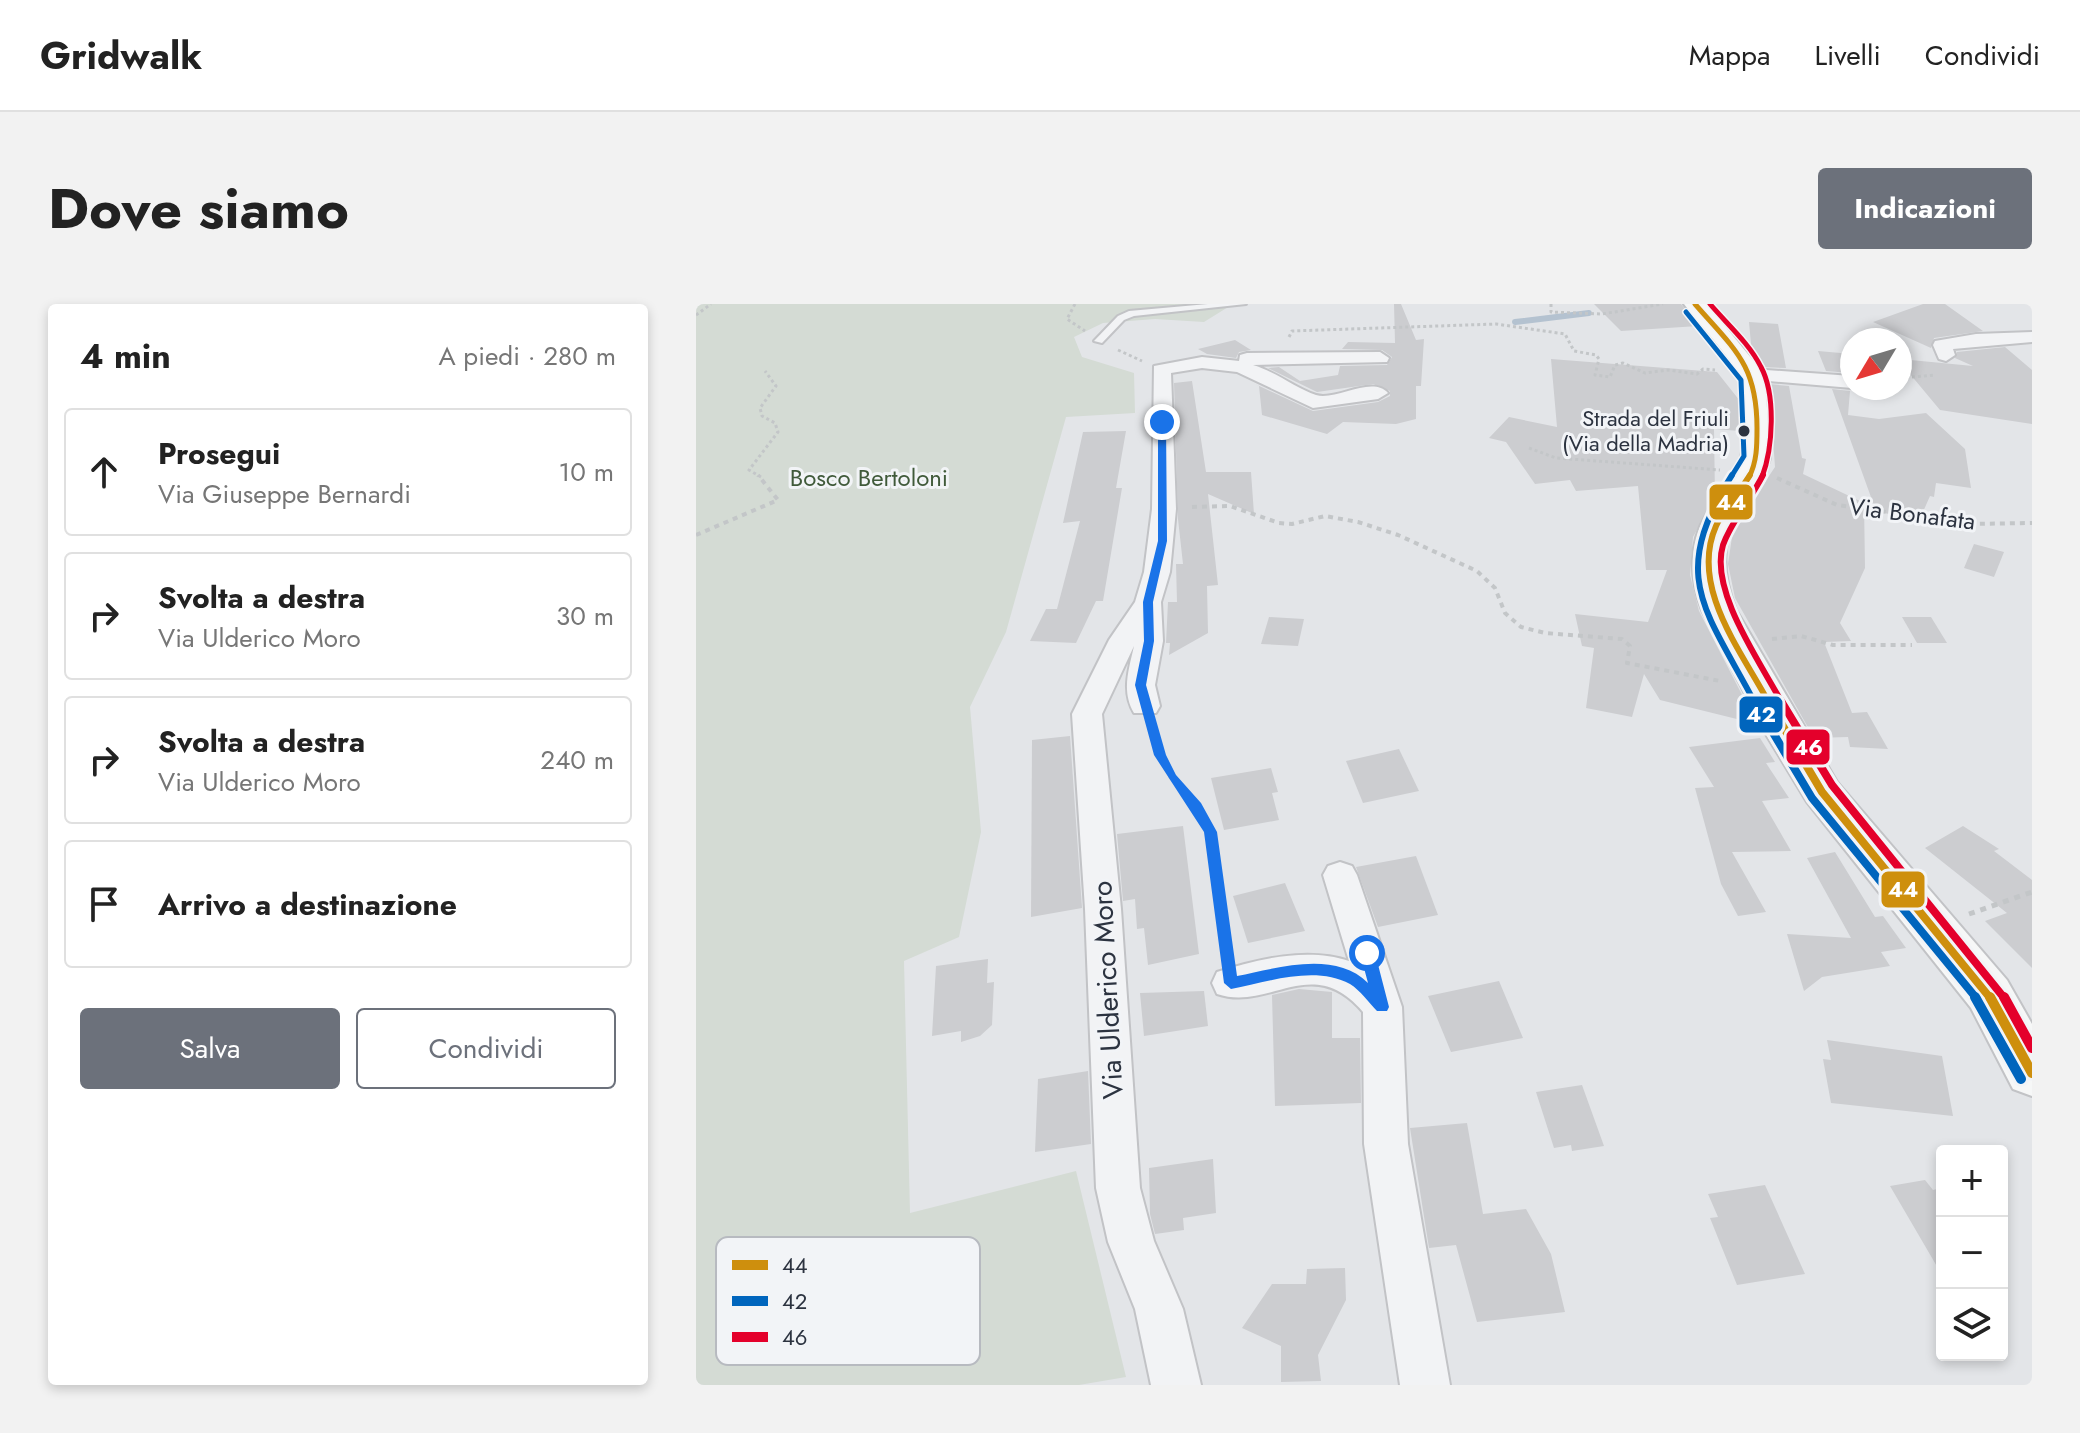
<!DOCTYPE html>
<html lang="it">
<meta charset="utf-8">
<style>
:root{--surface:#fff;--page:#f2f2f2;--text:#222;--muted:#767676;--line:#e0e0e0;--accent:#6c717b}
body{margin:0;font-family:Jost,sans-serif;background:var(--page);color:var(--text)}
.controls{position:absolute;right:24px;bottom:24px;display:grid;overflow:hidden;border-radius:8px;box-shadow:0 4px 12px #0003}
.controls button{width:72px;height:72px;display:grid;place-items:center;padding:0;border:0;border-bottom:2px solid var(--line);background:var(--surface);color:var(--text);font:40px sans-serif}
.compass{position:absolute;left:1144px;top:24px;width:72px;height:72px;border-radius:50%;background:var(--surface);box-shadow:0 4px 12px #0003;rotate:232deg}
.stop{position:absolute;width:24px;height:24px;margin:-18px;border:6px solid #1a73e8;border-radius:50%;background:#fff}
.stop.end{background:#1a73e8;border-color:#fff;box-shadow:0 2px 8px #0008}
.list{margin:0;padding:0;list-style:none}
h2{display:flex;justify-content:space-between;align-items:center;height:104px;margin:0;padding:0 32px;font-size:34px}
h2 small{font-size:26px;font-weight:400;color:var(--muted)}
.list li{display:grid;grid-template-columns:52px 1fr auto;gap:24px;align-items:center;box-sizing:border-box;height:128px;margin:0 16px 16px;padding:0 16px;border:2px solid var(--line);border-radius:8px}
.list b{display:block;font-size:30px;white-space:nowrap}
.list p{margin:0;font-size:26px;white-space:nowrap;color:var(--muted)}
.list em{font-size:26px;font-style:normal;color:var(--muted)}
.actions{display:flex;gap:16px;padding:24px 32px}
.actions a{flex:1;padding:18px 0;border:2px solid var(--accent);border-radius:8px;text-align:center;font-size:28px;color:var(--accent)}
.actions .main{background:var(--accent);color:#fff}
.icon{flex:none;width:44px;height:44px;fill:none;stroke:currentColor;stroke-width:2;stroke-linecap:round;stroke-linejoin:round}
.map{position:relative;flex:none;width:1336px;height:1081px;overflow:hidden;border-radius:8px}
header{display:flex;align-items:center;gap:48px;box-sizing:border-box;height:112px;padding:0 40px;background:var(--surface);border-bottom:2px solid var(--line)}
header strong{font-size:38px}
nav{display:flex;gap:44px;margin-inline-start:auto;font-size:28px}
.intro{display:flex;align-items:center;justify-content:space-between;box-sizing:border-box;height:192px;padding:0 48px}
h1{margin:0;font-size:56px}
.button{padding:20px 36px;border-radius:8px;background:var(--accent);color:#fff;font-size:28px;font-weight:700}
main{display:flex;gap:48px;padding:0 48px}
aside{flex:1;background:var(--surface);border-radius:8px;box-shadow:0 4px 12px #0003}
.map>svg:first-child{display:block}
.green{fill:#d4dbd4}
.lines{fill:none;stroke-linecap:round;stroke-linejoin:round}
.stream{stroke:#b4c2d0;stroke-width:6}
.building{fill:#cccdd0}
.lane-casing{stroke:#c2c3c6;stroke-width:4}
.street-casing{stroke:#c2c3c6;stroke-width:4}
.secondary-casing{stroke:#c2c3c6;stroke-width:4}
.path-far2{stroke:#c3c6c8;stroke-width:3;stroke-dasharray:3 3;stroke-linecap:butt}
.path-far1{stroke:#c3c6c8;stroke-width:4;stroke-dasharray:5 5;stroke-linecap:butt}
.path{stroke:#c3c6c8;stroke-width:5;stroke-dasharray:6 6;stroke-linecap:butt}
.lane{fill:#f2f3f5;fill-rule:evenodd}
.street{fill:#f2f3f5;fill-rule:evenodd}
.secondary{fill:#f6f7f7;fill-rule:evenodd}
.bus-1-far3-casing{stroke:#f2f4f7;stroke-width:8}
.bus-1-far2-casing{stroke:#f2f4f7;stroke-width:11}
.bus-1-far1-casing{stroke:#f2f4f7;stroke-width:14}
.bus-1-casing{stroke:#f2f4f7;stroke-width:16}
.bus-2-far3-casing{stroke:#f2f4f7;stroke-width:8}
.bus-2-far2-casing{stroke:#f2f4f7;stroke-width:11}
.bus-2-far1-casing{stroke:#f2f4f7;stroke-width:14}
.bus-2-casing{stroke:#f2f4f7;stroke-width:16}
.bus-3-far3-casing{stroke:#f2f4f7;stroke-width:8}
.bus-3-far2-casing{stroke:#f2f4f7;stroke-width:11}
.bus-3-far1-casing{stroke:#f2f4f7;stroke-width:14}
.bus-3-casing{stroke:#f2f4f7;stroke-width:16}
.bus-1-far3{stroke:#ce8f0d;stroke-width:5}
.bus-1-far2{stroke:#ce8f0d;stroke-width:6}
.bus-1-far1{stroke:#ce8f0d;stroke-width:8}
.bus-1{stroke:#ce8f0d;stroke-width:10}
.bus-2-far3{stroke:#0065bd;stroke-width:5}
.bus-2-far2{stroke:#0065bd;stroke-width:6}
.bus-2-far1{stroke:#0065bd;stroke-width:8}
.bus-2{stroke:#0065bd;stroke-width:10}
.bus-3-far3{stroke:#e4002b;stroke-width:5}
.bus-3-far2{stroke:#e4002b;stroke-width:6}
.bus-3-far1{stroke:#e4002b;stroke-width:8}
.bus-3{stroke:#e4002b;stroke-width:10}
.route{fill:#1a73e8}
.bus-dot{fill:#2c3340;stroke:#f2f4f7;stroke-width:3}
.labels{text-anchor:middle;stroke-width:6;stroke-linejoin:round;paint-order:stroke}
.far-bus-label{font-size:22px;fill:#2c3340;stroke:#f2f4f7;text-anchor:end}
.far-park-label{font-size:24px;fill:#405a3a;stroke:#f2f4f7}
.far-street-label{font-size:24px;fill:#2c3340;stroke:#f2f4f7}
.street-label{font-size:28px;fill:#2c3340;stroke:#f2f4f7}
.key{fill:#f2f4f7;stroke:#b7bac0;stroke-width:2}
.key-label{font-size:22px;fill:#2c3340}
.line-badge{stroke:#f2f4f7;stroke-width:3}
.badge-label{font-size:22px;text-anchor:middle;font-weight:bold;fill:#fff}
</style>
<header>
<strong>Gridwalk</strong>
<nav><a>Mappa</a><a>Livelli</a><a>Condividi</a></nav>
</header>
<div class="intro"><h1>Dove siamo</h1><a class="button">Indicazioni</a></div>
<main>
<aside>
<h2>4 min<small>A piedi · 280 m</small></h2>
<ul class="list">
<li><svg class="icon" aria-label="ahead" viewBox="0 0 24 24"><path d="M12 20V5M6 11l6-6 6 6"/></svg><div><b>Prosegui</b><p>Via Giuseppe Bernardi</p></div><em>10 m</em></li>
<li><svg class="icon" aria-label="right" viewBox="0 0 24 24"><path d="M7 20v-9h11M14 6l5 5-5 5"/></svg><div><b>Svolta a destra</b><p>Via Ulderico Moro</p></div><em>30 m</em></li>
<li><svg class="icon" aria-label="right" viewBox="0 0 24 24"><path d="M7 20v-9h11M14 6l5 5-5 5"/></svg><div><b>Svolta a destra</b><p>Via Ulderico Moro</p></div><em>240 m</em></li>
<li><svg class="icon" aria-label="arrive" viewBox="0 0 24 24"><path d="M6 21V4h12l-3 4 3 4H6"/></svg><div><b>Arrivo a destinazione</b></div></li>
</ul>
<div class="actions"><a class="main">Salva</a><a>Condividi</a></div>
</aside>
<div class="map">
<svg width="1336" height="1081" viewBox="0 0 1336 1081">
<rect width="100%" height="100%" fill="#e3e5e8"/>
<polygon class="green" points="0,0 537,0 508,18 459,15 407,19 378,33 386,53 438,69 439,109 370,113 310,328 274,403 285,528 263,633 208,657 214,909 380,867 430,1073 383,1081 0,1081"/>
<g class="lines">
<polyline class="stream" points="819,18 893,9"/>
</g>
<g class="building">
<polygon points="698,0 705,0 720,36 728,35 725,82 720,82 720,115 700,120 647,118 631,130 566,111 563,82 559,80 617,107 682,98 694,92 694,87 677,80 621,88 572,64 583,63 604,77 642,71 644,62 691,61 696,53 686,46 646,45 652,38 699,39"/>
<polygon points="898,0 985,0 1002,22 925,27"/>
<polygon points="1227,0 1249,0 1287,27 1238,34 1235,44 1177,18"/>
<polygon points="1053,18 1082,20 1090,64 1066,63 1056,51"/>
<polygon points="539,36 555,46 543,48 540,54 511,50 502,45"/>
<polygon points="1309,43 1336,66 1336,120 1244,106 1204,58 1204,55 1277,62 1259,54 1261,48"/>
<polygon points="1122,47 1156,50 1155,69 1130,67"/>
<polygon points="855,55 1021,68 1044,97 1044,127 1018,125 1019,194 997,233 994,271 1003,307 1061,420 964,396 948,370 936,413 890,404 898,344 886,342 879,310 952,318 971,266 950,266 942,182 880,187 874,176 839,180 810,138 793,134 813,113 861,123"/>
<polygon points="496,77 510,168 555,168 558,210 512,190 522,281 511,282 512,329 473,351 474,339 470,339 472,298 481,298 480,260 487,260 482,215 478,79"/>
<polygon points="1073,80 1093,82 1106,154 1110,155 1107,170 1168,199 1169,264 1144,319 1155,337 1128,338 1156,409 1171,408 1192,445 1154,443 1152,433 1118,434 1039,294 1032,260 1037,226 1079,163"/>
<polygon points="1136,85 1154,87 1152,111 1183,115 1230,109 1269,145 1275,184 1240,179 1238,193 1234,192 1223,217 1180,207"/>
<polygon points="430,127 420,184 426,184 407,297 400,297 380,339 334,337 350,305 361,305 384,217 367,219 387,128"/>
<polygon points="1278,240 1308,248 1298,273 1268,264"/>
<polygon points="573,313 608,315 602,342 565,340"/>
<polygon points="1206,313 1235,313 1251,339 1221,339"/>
<polygon points="374,432 386,604 335,613 336,436"/>
<polygon points="1064,434 1079,458 1070,459 1093,494 1066,497 1095,547 1036,548 1070,608 1042,612 1025,580 999,484 1018,483 993,443"/>
<polygon points="703,445 723,487 667,499 650,457"/>
<polygon points="575,464 582,488 576,489 583,516 528,526 515,474"/>
<polygon points="487,522 503,650 452,661 448,624 441,625 439,595 427,597 421,530"/>
<polygon points="1267,522 1303,545 1298,547 1336,576 1336,664 1289,617 1311,609 1229,544"/>
<polygon points="1139,548 1179,613 1187,612 1210,644 1185,648 1194,662 1126,673 1108,687 1091,630 1155,634 1111,554"/>
<polygon points="720,552 742,611 682,623 660,563"/>
<polygon points="589,579 609,627 552,639 537,592"/>
<polygon points="292,655 291,679 298,678 296,721 284,732 265,738 265,727 236,732 240,662"/>
<polygon points="803,677 827,734 755,748 732,692"/>
<polygon points="603,685 636,688 636,734 664,734 665,799 579,802 576,691"/>
<polygon points="508,687 512,722 448,732 444,689"/>
<polygon points="1131,736 1246,752 1257,812 1135,799 1127,755 1135,756"/>
<polygon points="392,767 395,840 339,848 342,775"/>
<polygon points="886,781 908,842 876,847 875,841 858,844 840,788"/>
<polygon points="771,819 787,910 830,905 855,950 869,1008 781,1018 760,941 733,944 714,824"/>
<polygon points="517,855 520,909 487,914 488,926 459,930 454,910 453,864"/>
<polygon points="1229,876 1237,886 1246,884 1246,971 1194,882"/>
<polygon points="1069,881 1109,970 1041,981 1014,914 1022,913 1012,890"/>
<polygon points="649,964 650,996 622,1051 625,1077 585,1078 585,1042 546,1024 576,980 610,980 611,965"/>
</g>
<g class="lines">
<g class="lane-casing">
<polygon id="lane" points="512,0 550,0 438,12 428,16 406,39 398,37 422,12 433,7"/>
</g>
<g class="street-casing">
<g id="street">
<polygon points="1336,28 1336,38 1257,45 1259,51 1250,57 1243,55 1237,41 1239,37 1280,30"/>
<path d="M 684,48 L 693,54 L 691,58 L 557,61 C 580,68 601,85 620,91 C 640,97 676,71 692,89 L 682,95 L 617,104 L 541,68 L 506,64 L 475,69 L 480,205 L 474,268 L 465,298 L 467,337 L 459,381 L 464,402 L 460,409 L 438,409 C 425,387 433,365 438,342 L 406,410 L 425,605 L 444,884 L 458,937 L 487,1005 L 505,1081 L 455,1081 L 439,1005 L 412,938 L 400,884 L 389,605 L 376,410 L 413,336 L 439,298 L 448,268 L 456,205 L 458,62 L 506,53 L 543,57 L 544,51 L 551,49 Z"/>
<polygon points="1056,65 1156,72 1156,84 1049,75 1046,71 1049,67"/>
<path d="M 644,558 L 656,562 L 661,571 L 706,703 L 712,840 L 754,1081 L 704,1081 L 668,840 L 667,708 C 616,648 574,708 521,690 L 516,679 L 521,668 C 562,655 612,643 653,657 L 627,571 L 632,562 Z"/>
</g>
</g>
<g class="secondary-casing">
<path id="secondary" d="M 988,0 L 1011,0 L 1069,71 L 1074,154 C 1068,177 1050,193 1039,214 C 1024,244 1028,276 1040,306 L 1141,478 L 1311,676 L 1336,720 L 1336,792 L 1317,785 L 1275,704 L 1111,498 L 1071,432 L 1006,306 C 994,276 992,240 1010,211 C 1020,196 1034,182 1042,166 C 1049,150 1049,91 1044,74 C 1038,56 1001,18 988,0 Z"/>
</g>
<g class="path-far2">
<polyline points="379,0 371,15 389,27"/>
<polyline points="855,0 855,8 906,10 967,0"/>
<polyline points="0,11 15,0"/>
<polyline points="593,33 596,27 800,20 869,30 878,47 900,51 903,55 899,71 914,73 919,61 927,59 949,69 972,66 1001,70 1007,65 1019,66"/>
<polyline points="422,46 446,57"/>
<polyline points="1204,74 1239,71"/>
<polyline points="833,144 860,154 1024,166"/>
<polyline points="65,173 53,166 82,128 79,119 66,112 64,104 80,82 69,67"/>
</g>
<g class="path-far1">
<polyline points="1081,174 1141,201 1276,220 1336,219"/>
<polyline points="496,203 534,202 583,219 596,220 629,212 662,218 702,231 781,267 799,284 809,309 825,323 849,329 926,335 934,342 931,359 1024,377"/>
<polyline points="0,231 82,196 62,171"/>
<polyline points="1076,335 1105,332 1137,341 1216,341"/>
</g>
<g class="path">
<polyline points="456,426 475,473 501,502 514,528 531,649"/>
<polyline points="1273,610 1336,588"/>
</g>
<use href="#lane" class="lane"/>
<use href="#street" class="street"/>
<use href="#secondary" class="secondary"/>
<g class="bus-1-far3-casing">
<path id="bus-1-far3" d="M 999,0 C 1038,45 1061,60 1061,124 C 1061,141 1061,158 1053,173"/>
</g>
<g class="bus-1-far2-casing">
<path id="bus-1-far2" d="M 1054,171 C 1043,189 1028,204 1020,222 C 993,283 1046,348 1073,399"/>
</g>
<g class="bus-1-far1-casing">
<polyline id="bus-1-far1" points="1072,397 1126,488 1295,695"/>
</g>
<g class="bus-1-casing">
<polyline id="bus-1" points="1294,693 1336,769"/>
</g>
<g class="bus-2-far3-casing">
<polyline id="bus-2-far3" points="990,8 1045,76 1048,152 1035,173"/>
</g>
<g class="bus-2-far2-casing">
<path id="bus-2-far2" d="M 1036,171 C 972,273 1009,304 1059,399"/>
</g>
<g class="bus-2-far1-casing">
<polyline id="bus-2-far1" points="1058,397 1116,494 1281,695"/>
</g>
<g class="bus-2-casing">
<polyline id="bus-2" points="1279,693 1325,775"/>
</g>
<g class="bus-3-far3-casing">
<path id="bus-3-far3" d="M 1014,0 C 1031,20 1053,39 1065,63 C 1080,91 1077,144 1066,173"/>
</g>
<g class="bus-3-far2-casing">
<path id="bus-3-far2" d="M 1067,171 C 1055,195 1036,216 1027,241 C 1013,287 1065,359 1086,399"/>
</g>
<g class="bus-3-far1-casing">
<polyline id="bus-3-far1" points="1085,397 1136,481 1309,695"/>
</g>
<g class="bus-3-casing">
<polyline id="bus-3" points="1308,693 1336,744"/>
</g>
<use href="#bus-1-far3" class="bus-1-far3"/>
<use href="#bus-1-far2" class="bus-1-far2"/>
<use href="#bus-1-far1" class="bus-1-far1"/>
<use href="#bus-1" class="bus-1"/>
<use href="#bus-2-far3" class="bus-2-far3"/>
<use href="#bus-2-far2" class="bus-2-far2"/>
<use href="#bus-2-far1" class="bus-2-far1"/>
<use href="#bus-2" class="bus-2"/>
<use href="#bus-3-far3" class="bus-3-far3"/>
<use href="#bus-3-far2" class="bus-3-far2"/>
<use href="#bus-3-far1" class="bus-3-far1"/>
<use href="#bus-3" class="bus-3"/>
</g>
<path class="route" d="M 466,115 L 470,118 L 471,237 L 457,298 L 458,337 L 450,381 L 470,451 L 480,471 L 505,499 L 521,528 L 541,672 C 581,664 639,646 672,679 L 664,649 L 671,644 L 679,649 L 693,703 L 691,707 L 681,707 C 673,699 664,686 654,680 C 619,661 571,678 535,685 L 528,679 L 508,528 L 458,451 L 439,381 L 448,337 L 447,298 L 462,237 L 462,118 Z"/>
<circle class="bus-dot" cx="1048" cy="127" r="7"/>
<g class="labels">
<g class="far-bus-label">
<text x="1033" y="122">Strada del Friuli<tspan x="1033" dy="25">(Via della Madria)</tspan></text>
</g>
<g class="far-park-label">
<text x="173" y="182">Bosco Bertoloni</text>
</g>
<g class="far-street-label">
<text transform="translate(1216 210) rotate(7)" y="8">Via Bonafata</text>
</g>
<g class="street-label">
<text transform="translate(411 686) rotate(-93)" y="10">Via Ulderico Moro</text>
</g>
</g>
<rect x="20" y="933" width="264" height="128" rx="12" class="key"/>
<rect x="36" y="956" width="36" height="10" fill="#ce8f0d"/>
<rect x="36" y="992" width="36" height="10" fill="#0065bd"/>
<rect x="36" y="1028" width="36" height="10" fill="#e4002b"/>
<g class="key-label">
<text x="86" y="969">44</text>
<text x="86" y="1005">42</text>
<text x="86" y="1041">46</text>
</g>
<g class="line-badge">
<rect x="1012" y="179" width="46" height="38" rx="8" fill="#ce8f0d"/>
<rect x="1042" y="391" width="46" height="39" rx="8" fill="#0065bd"/>
<rect x="1089" y="424" width="46" height="38" rx="8" fill="#e4002b"/>
<rect x="1184" y="566" width="46" height="39" rx="8" fill="#ce8f0d"/>
</g>
<g class="badge-label">
<text x="1035" y="206">44</text>
<text x="1065" y="418">42</text>
<text x="1112" y="451">46</text>
<text x="1207" y="593">44</text>
</g>
</svg>
<div class="controls">
<button>+</button>
<button>−</button>
<button><svg class="icon" aria-label="layers" viewBox="0 0 24 24"><path d="M12 4l9 5-9 5-9-5zM3 14l9 5 9-5"/></svg></button>
</div>
<svg class="compass" viewBox="-18 -18 36 36"><path d="M0-13l5 13h-10z" fill="#e53935"/><path d="M0 13l5-13h-10z" fill="#767676"/></svg>
<div class="stop" style="left:671px;top:649px"></div>
<div class="stop end" style="left:466px;top:118px"></div>
</div>
</main>
